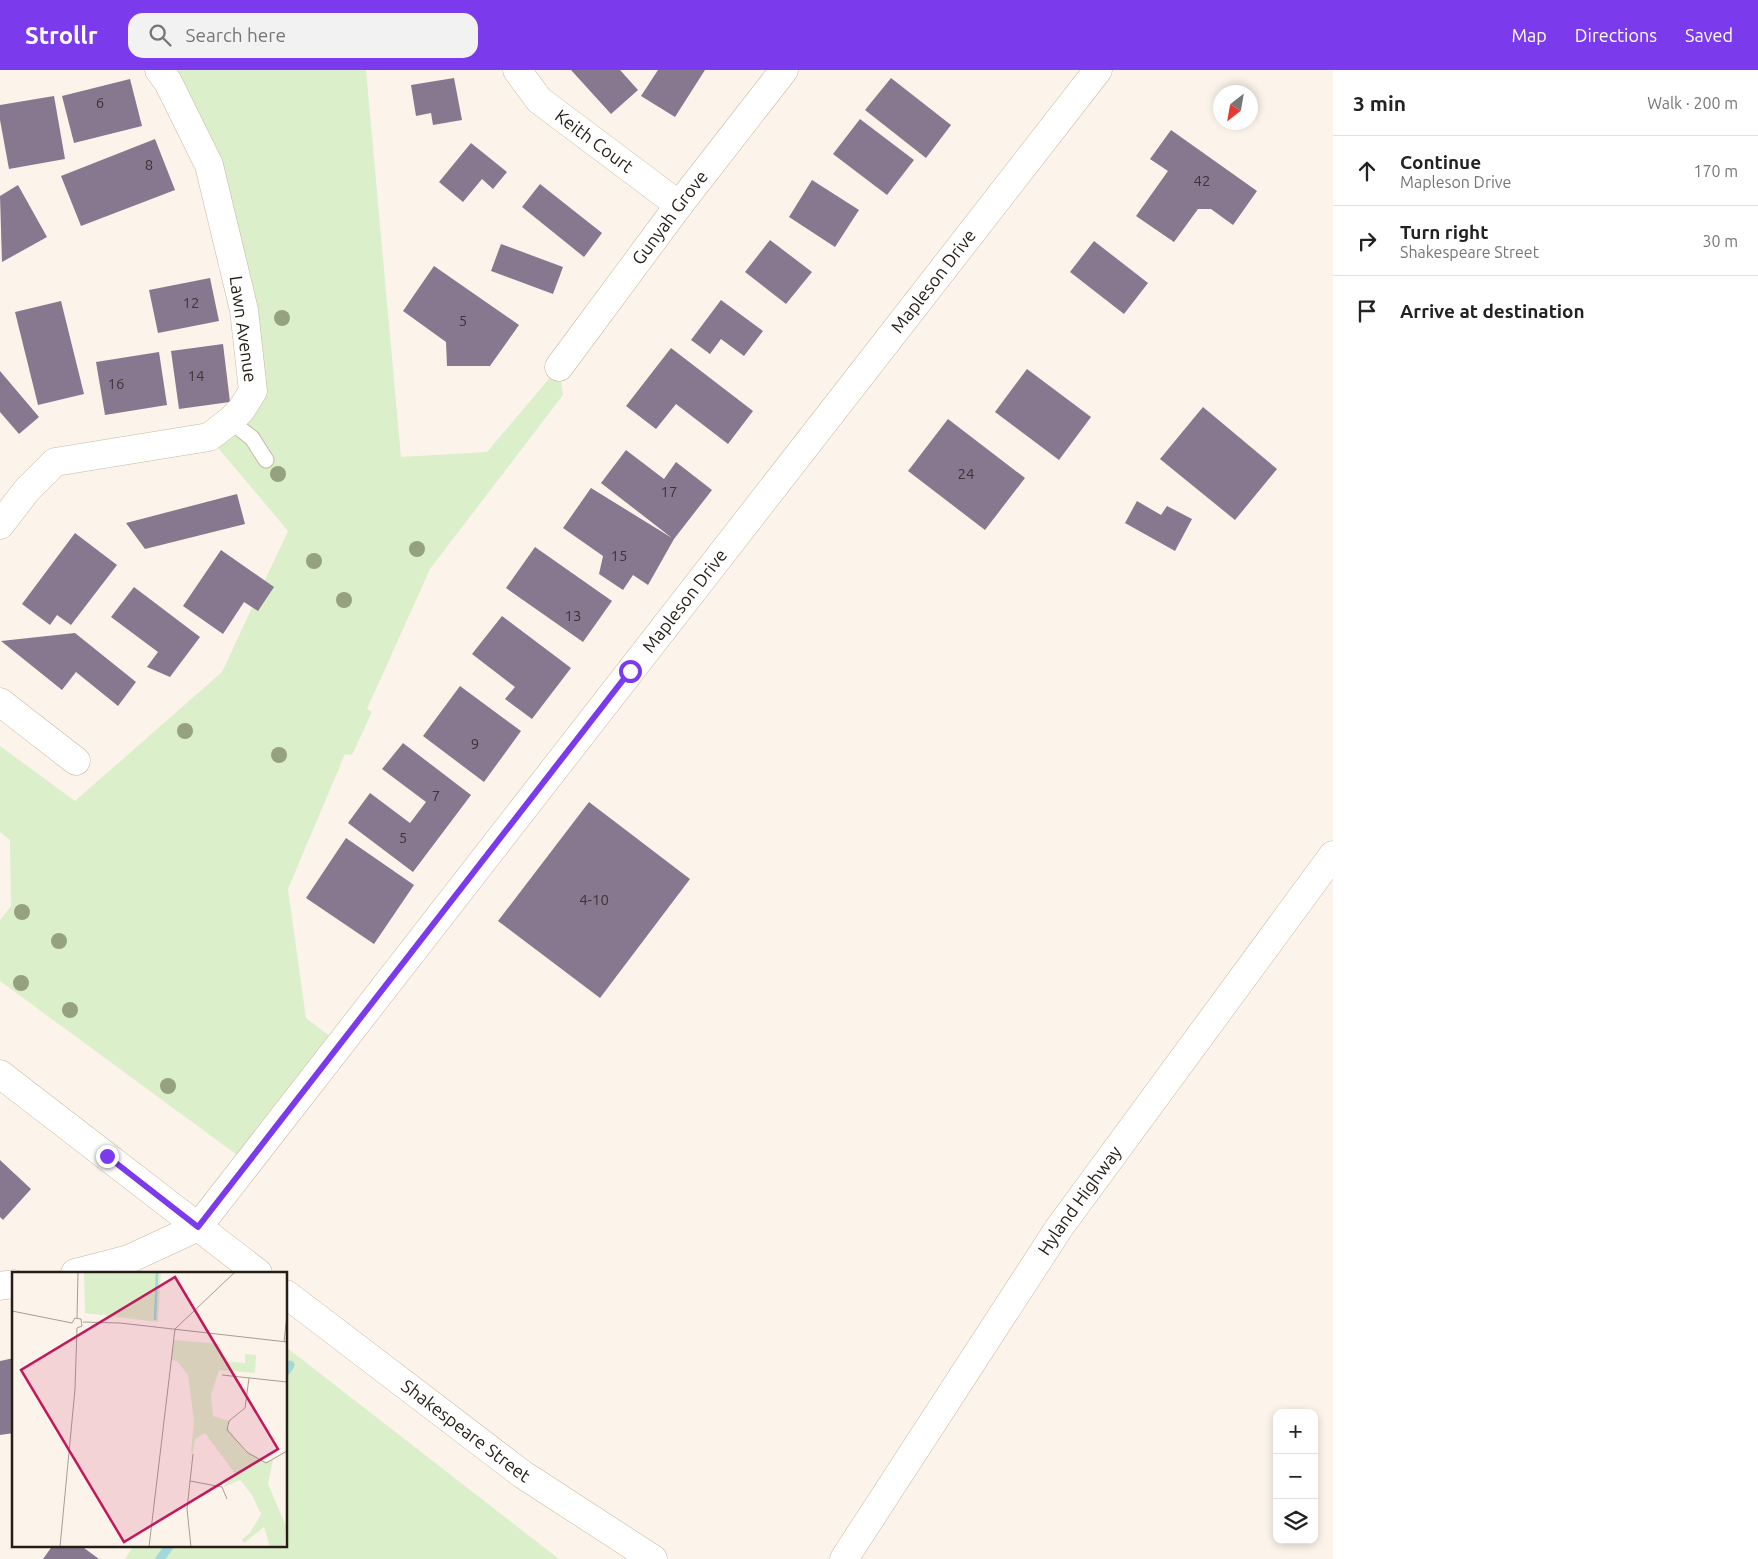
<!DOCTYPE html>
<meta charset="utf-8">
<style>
:root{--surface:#fff;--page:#f2f2f2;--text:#222;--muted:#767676;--line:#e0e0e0;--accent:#7c3aed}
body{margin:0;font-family:Ubuntu,sans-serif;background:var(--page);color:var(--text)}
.controls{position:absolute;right:15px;bottom:15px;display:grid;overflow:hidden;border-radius:10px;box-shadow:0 2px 8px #0003}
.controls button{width:45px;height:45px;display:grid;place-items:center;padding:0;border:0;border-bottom:1px solid var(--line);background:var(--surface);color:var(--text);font:25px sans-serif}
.compass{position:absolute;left:1213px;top:15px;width:45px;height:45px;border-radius:50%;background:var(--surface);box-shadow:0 2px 8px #0003;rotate:211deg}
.stop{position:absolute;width:15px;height:15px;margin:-11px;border:4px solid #7c3aed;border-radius:50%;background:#fff}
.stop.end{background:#7c3aed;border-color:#fff;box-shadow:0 1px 5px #0008}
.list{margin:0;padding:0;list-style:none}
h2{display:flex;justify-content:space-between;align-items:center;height:65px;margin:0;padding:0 20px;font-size:21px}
h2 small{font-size:16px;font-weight:400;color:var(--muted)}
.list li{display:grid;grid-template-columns:32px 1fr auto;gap:15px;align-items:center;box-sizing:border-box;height:70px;padding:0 20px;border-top:1px solid var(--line)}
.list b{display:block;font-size:19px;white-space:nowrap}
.list p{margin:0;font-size:16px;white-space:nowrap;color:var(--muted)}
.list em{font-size:16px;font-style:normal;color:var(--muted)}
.icon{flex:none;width:28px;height:28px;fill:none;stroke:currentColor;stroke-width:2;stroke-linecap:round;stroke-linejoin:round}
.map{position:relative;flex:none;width:1333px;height:1489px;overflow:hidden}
header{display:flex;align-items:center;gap:30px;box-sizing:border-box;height:70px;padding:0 25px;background:var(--accent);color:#fff}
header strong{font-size:24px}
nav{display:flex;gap:28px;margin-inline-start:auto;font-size:18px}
.search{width:350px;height:45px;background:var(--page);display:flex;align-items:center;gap:12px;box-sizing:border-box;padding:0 18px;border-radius:15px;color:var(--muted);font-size:19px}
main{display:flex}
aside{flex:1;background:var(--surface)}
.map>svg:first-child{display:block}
.green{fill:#dbefcb}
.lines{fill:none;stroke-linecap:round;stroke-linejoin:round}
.stream{stroke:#a0d8dc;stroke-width:9}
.building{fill:#87788f}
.service-casing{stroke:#cab69f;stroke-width:17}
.minor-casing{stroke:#cab69f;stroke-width:29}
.tertiary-casing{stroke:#cab69f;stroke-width:29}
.secondary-casing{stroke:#cab69f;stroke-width:29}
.service{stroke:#fff;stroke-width:15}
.minor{stroke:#fff;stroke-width:28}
.tertiary{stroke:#fff;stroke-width:28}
.secondary{stroke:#fff;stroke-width:28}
.tree{fill:#96a27f}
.route{stroke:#7c3aed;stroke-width:6}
.labels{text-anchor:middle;stroke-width:4;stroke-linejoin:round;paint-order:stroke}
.number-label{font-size:15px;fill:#3e3434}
.street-label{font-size:18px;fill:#261e15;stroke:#fff}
.inset-river{fill:none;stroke:#a0d8dc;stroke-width:2.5}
.inset-road{fill:none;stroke:#a69e95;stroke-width:1}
.view{fill:#c2185b;fill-opacity:0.15;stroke:#c2185b;stroke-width:2.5}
.inset-edge{fill:none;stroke:#261e15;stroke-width:2.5}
</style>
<header>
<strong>Strollr</strong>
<div class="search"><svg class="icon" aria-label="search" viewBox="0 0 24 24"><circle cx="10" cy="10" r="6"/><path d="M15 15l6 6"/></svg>Search here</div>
<nav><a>Map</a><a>Directions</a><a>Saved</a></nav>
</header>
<main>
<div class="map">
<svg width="1333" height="1489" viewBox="0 0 1333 1489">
<rect width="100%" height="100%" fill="#fcf4ea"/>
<g class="green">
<polygon points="156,0 366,0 401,387 487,382 559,297 563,325 430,499 367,639 372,642 352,685 345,684 288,819 306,948 340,974 248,1093 0,911 0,850 11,836 10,770 0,762 0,676 75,731 222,602 288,461 209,367 247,315 218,127"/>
<polygon points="286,1277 559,1489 125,1489 134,1475 286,1475"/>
</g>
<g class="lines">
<g class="stream">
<polyline points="286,1301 290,1295"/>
<polyline points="160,1489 170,1475"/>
</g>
</g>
<g class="building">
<polygon points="571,0 620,0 638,20 611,44"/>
<polygon points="658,0 705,0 675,47 641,26"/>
<polygon points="454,8 462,50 433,55 431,43 416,46 411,15"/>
<polygon points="891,8 951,55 926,88 865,40"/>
<polygon points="130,9 142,56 74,73 62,26"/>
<polygon points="54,26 65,89 9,99 0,50 0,35"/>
<polygon points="860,49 914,90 887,125 833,84"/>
<polygon points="1171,60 1257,121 1233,155 1211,139 1198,139 1174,172 1136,146 1168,101 1150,89"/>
<polygon points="155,69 175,120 81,156 61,106"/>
<polygon points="471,73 507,102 493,119 482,109 463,132 439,112"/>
<polygon points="812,110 859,140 835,177 789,147"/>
<polygon points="540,114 602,163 584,187 522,137"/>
<polygon points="18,115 47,167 2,192 0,126"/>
<polygon points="770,170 812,202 786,234 745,202"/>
<polygon points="1094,171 1148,213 1124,244 1070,202"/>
<polygon points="501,174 563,197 553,224 491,201"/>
<polygon points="434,196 519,255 490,296 447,296 446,272 403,241"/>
<polygon points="210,208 219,251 158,263 149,220"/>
<polygon points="721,230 763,261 744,286 721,269 710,284 691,270"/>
<polygon points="61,231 84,324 38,335 15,242"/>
<polygon points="223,274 230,332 179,339 171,281"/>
<polygon points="671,278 753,341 728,374 676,334 656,359 626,336"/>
<polygon points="159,282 167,335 105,345 96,292"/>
<polygon points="1027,299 1091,347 1059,390 995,342"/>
<polygon points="0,301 39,347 19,364 0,342"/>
<polygon points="1203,337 1277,399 1235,450 1160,389"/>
<polygon points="948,349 1025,408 985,460 908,401"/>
<polygon points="626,380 664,409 676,392 712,420 674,469 648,515 633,505 623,520 599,504 603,486 563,458 591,418 672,468 601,413"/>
<polygon points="237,424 245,454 145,479 126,453"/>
<polygon points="1137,431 1161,445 1167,436 1192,449 1175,481 1125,453"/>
<polygon points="75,463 117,495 71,555 57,545 50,555 22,534"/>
<polygon points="535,477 612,531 583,572 506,518"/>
<polygon points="221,480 274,517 258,541 244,532 223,564 183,536"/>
<polygon points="134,517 200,567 170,607 147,597 158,582 111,547"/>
<polygon points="502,546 571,598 532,649 505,629 515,617 472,584"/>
<polygon points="75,563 136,612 118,636 76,602 62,620 1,571"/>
<polygon points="460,616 521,661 484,712 423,666"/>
<polygon points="403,673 471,725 413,802 348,753 370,723 410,753 426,732 382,699"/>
<polygon points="589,732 690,809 600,928 498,851"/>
<polygon points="346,768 414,815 374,874 306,828"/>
<polygon points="0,1090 31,1119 3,1150 0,1147"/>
<polygon points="14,1288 14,1363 0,1365 0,1291"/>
<polygon points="53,1475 80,1475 99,1489 43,1489"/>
</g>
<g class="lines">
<g class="service-casing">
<polyline id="service" points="230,351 252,368 266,390"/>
</g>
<g class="minor-casing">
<g id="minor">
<path id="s1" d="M 517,0 L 539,30 L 679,135"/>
<path id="s2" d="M 559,297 L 679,135 L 784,0"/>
<polyline points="0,455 27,420 55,392 209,367 230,351 241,340 253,321 244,240 209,95 168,12 159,0"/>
<polyline points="0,632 76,691"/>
<path id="s3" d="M 75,1203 L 129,1189 L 198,1157 L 1098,0"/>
<polyline points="0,1216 14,1214"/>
</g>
</g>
<g class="tertiary-casing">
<g id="tertiary">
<polyline points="0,1004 258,1203"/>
<path id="s4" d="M 286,1224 L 522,1404 L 653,1489"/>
</g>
</g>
<g class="secondary-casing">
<g id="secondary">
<path id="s5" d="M 844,1489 L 1059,1158 L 1333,785"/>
</g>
</g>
<use href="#service" class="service"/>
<use href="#minor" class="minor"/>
<use href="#tertiary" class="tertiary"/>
<use href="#secondary" class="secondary"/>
</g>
<g class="tree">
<circle cx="282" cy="248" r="8"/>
<circle cx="278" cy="404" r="8"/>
<circle cx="417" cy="479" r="8"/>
<circle cx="314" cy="491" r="8"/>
<circle cx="344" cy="530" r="8"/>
<circle cx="185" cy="661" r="8"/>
<circle cx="279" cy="685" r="8"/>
<circle cx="22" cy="842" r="8"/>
<circle cx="59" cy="871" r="8"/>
<circle cx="21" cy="913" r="8"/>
<circle cx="70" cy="940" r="8"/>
<circle cx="168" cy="1016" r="8"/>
</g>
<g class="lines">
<polyline class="route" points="107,1086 198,1157 630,601"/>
</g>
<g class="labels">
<g class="number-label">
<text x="100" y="38">6</text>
<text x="149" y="100">8</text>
<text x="1202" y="116">42</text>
<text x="191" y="238">12</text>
<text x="463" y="256">5</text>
<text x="196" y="311">14</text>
<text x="116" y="319">16</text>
<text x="966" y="409">24</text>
<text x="669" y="427">17</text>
<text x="619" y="491">15</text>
<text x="573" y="551">13</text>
<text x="475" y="679">9</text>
<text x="436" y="731">7</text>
<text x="403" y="773">5</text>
<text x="594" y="835">4-10</text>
</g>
<g class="street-label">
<text dy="6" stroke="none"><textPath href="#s1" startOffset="106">Keith Court</textPath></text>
<text dy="6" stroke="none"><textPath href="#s2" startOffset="186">Gunyah Grove</textPath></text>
<text dy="6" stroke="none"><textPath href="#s3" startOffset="1330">Mapleson Drive</textPath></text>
<text transform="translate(243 259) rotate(82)" y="6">Lawn Avenue</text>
<text dy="6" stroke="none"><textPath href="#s3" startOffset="925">Mapleson Drive</textPath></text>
<text dy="6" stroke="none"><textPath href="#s5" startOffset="429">Hyland Highway</textPath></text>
<text dy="6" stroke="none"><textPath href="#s4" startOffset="226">Shakespeare Street</textPath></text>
</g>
</g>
<g transform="translate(12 1202)">
<rect width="275" height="275" fill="#fcf4ea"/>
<path d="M 72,0 L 149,0 L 146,50 L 73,41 ZM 162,68 L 208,72 L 207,81 L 212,89 L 233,91 L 233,82 L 244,83 L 243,101 L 207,98 L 199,123 L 201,144 L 217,149 L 215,155 L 232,178 L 254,190 L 261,188 L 256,212 L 274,254 L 272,275 L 258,275 L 252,255 L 232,271 L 230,267 L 238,261 L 249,242 L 240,223 L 228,208 L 210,216 L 224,203 L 193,161 L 183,167 L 181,182 L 179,179 L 182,149 L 176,103 L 165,89 L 159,88 Z" fill="#dbefcb"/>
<path class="inset-river" d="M 143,48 L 145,0"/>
<path class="inset-road" d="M 0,39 L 60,51M 65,46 L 66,0M 71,50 L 108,51 L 275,70M 60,51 L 63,46 L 69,47 L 70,54 L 65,56M 272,70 L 275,43M 210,103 L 275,110M 237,106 L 233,136 L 217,149 L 215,158 L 236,181 L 254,191 L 275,179M 178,209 L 210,215 L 215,227M 48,275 L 63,117 L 65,56M 137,275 L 163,57 L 223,0M 179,275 L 175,237 L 181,182"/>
<path class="view" d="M 163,5 L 266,177 L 112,270 L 9,98 Z"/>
<rect width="275" height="275" class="inset-edge"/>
</g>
</svg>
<div class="controls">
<button>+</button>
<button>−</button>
<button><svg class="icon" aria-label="layers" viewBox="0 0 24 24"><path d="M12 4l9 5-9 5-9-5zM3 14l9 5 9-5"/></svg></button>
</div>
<svg class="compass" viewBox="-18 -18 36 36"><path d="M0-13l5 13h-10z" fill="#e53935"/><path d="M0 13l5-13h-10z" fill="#767676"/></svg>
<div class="stop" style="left:630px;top:601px"></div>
<div class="stop end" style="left:107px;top:1086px"></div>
</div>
<aside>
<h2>3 min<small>Walk · 200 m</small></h2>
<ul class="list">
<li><svg class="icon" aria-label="ahead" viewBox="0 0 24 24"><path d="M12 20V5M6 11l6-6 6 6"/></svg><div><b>Continue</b><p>Mapleson Drive</p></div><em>170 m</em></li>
<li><svg class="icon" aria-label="right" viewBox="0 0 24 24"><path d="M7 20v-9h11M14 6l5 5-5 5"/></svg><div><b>Turn right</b><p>Shakespeare Street</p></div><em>30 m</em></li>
<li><svg class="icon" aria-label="arrive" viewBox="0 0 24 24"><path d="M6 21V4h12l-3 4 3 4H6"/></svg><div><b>Arrive at destination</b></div></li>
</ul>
</aside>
</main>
